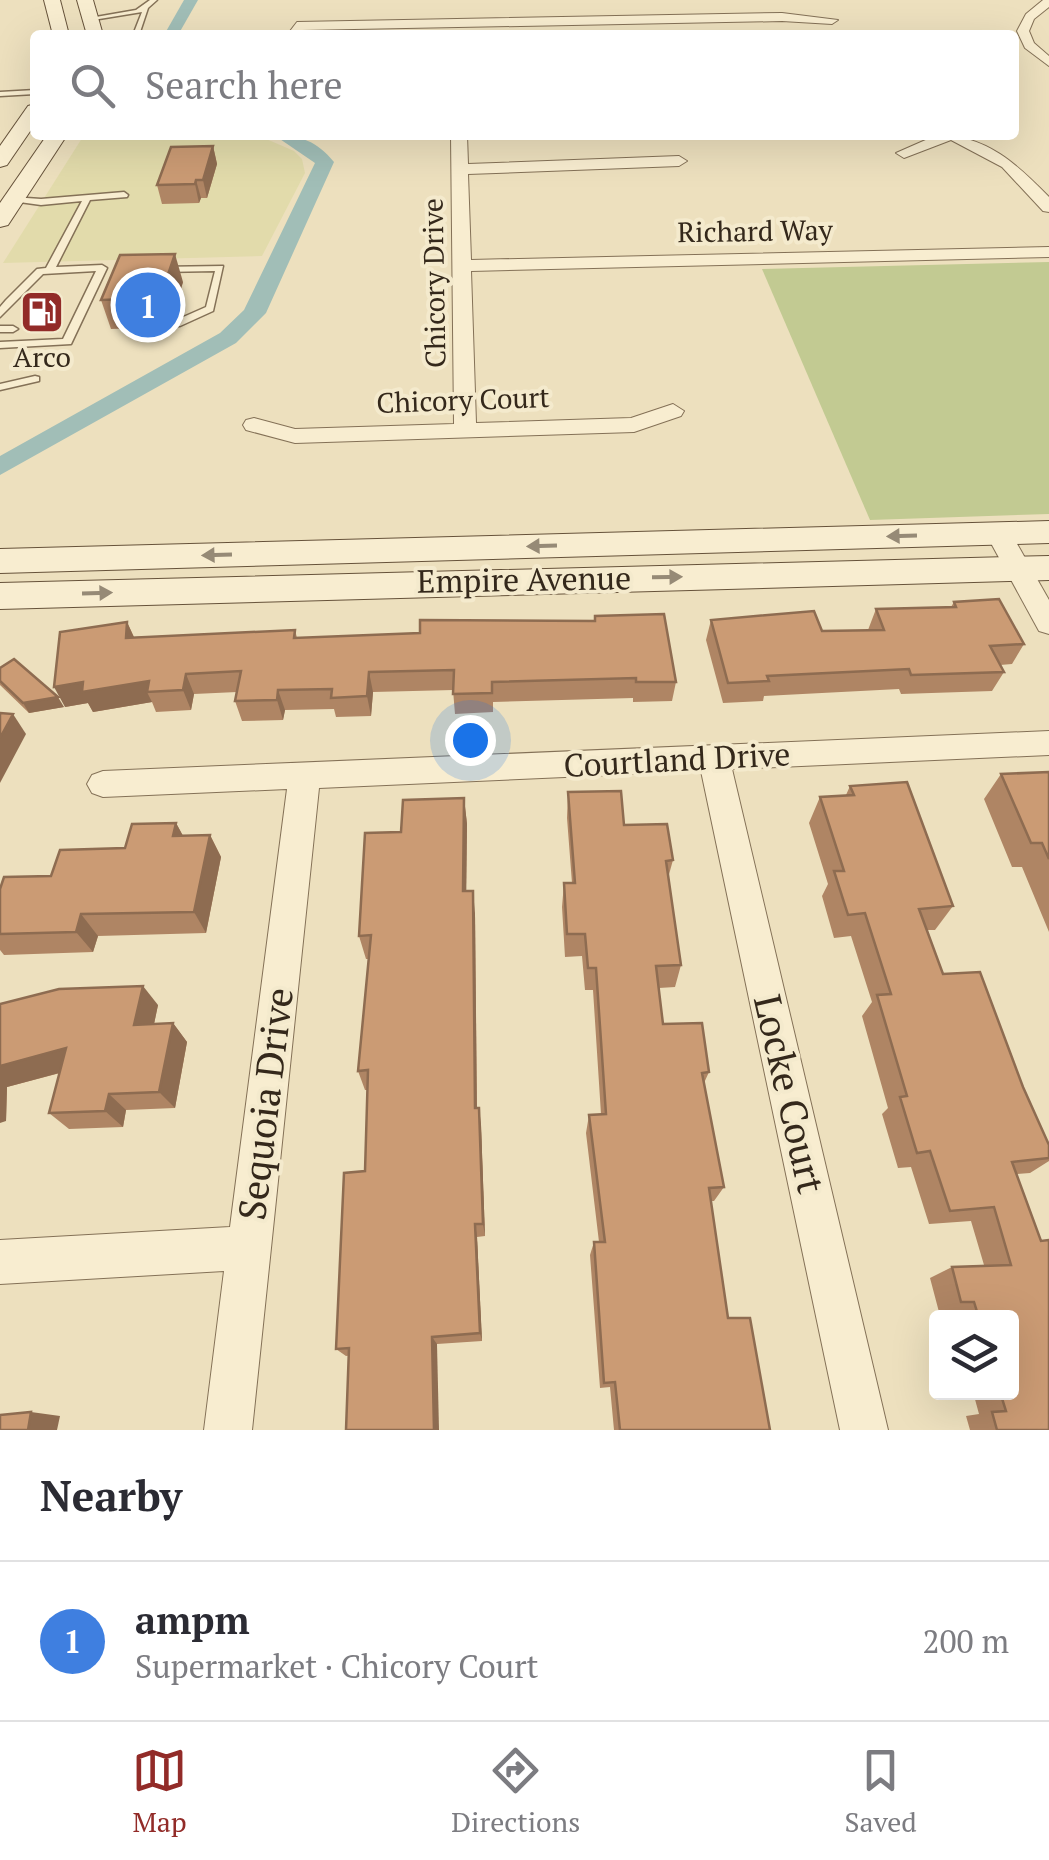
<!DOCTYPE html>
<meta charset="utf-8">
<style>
:root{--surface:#fff;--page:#f2f2f3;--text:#2b2b33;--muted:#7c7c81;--line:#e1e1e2;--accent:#922b28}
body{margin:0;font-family:"PT Serif",serif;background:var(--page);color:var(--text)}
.controls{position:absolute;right:30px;bottom:30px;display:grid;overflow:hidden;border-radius:10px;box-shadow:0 10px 40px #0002}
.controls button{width:90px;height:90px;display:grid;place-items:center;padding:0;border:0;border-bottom:2px solid var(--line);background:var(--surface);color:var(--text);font:50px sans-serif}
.you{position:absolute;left:470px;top:740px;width:35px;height:35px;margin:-25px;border:8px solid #fff;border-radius:50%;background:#1a73e8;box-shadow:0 0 0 15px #1a73e833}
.badge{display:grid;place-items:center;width:65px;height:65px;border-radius:50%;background:var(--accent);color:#fff;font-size:32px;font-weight:700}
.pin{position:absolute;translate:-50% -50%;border:5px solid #fff;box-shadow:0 2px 10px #0006}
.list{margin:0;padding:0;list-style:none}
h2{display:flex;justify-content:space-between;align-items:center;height:130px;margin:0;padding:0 40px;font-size:42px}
h2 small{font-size:32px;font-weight:400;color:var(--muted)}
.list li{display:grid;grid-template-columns:65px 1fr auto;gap:30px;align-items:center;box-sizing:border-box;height:160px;padding:0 40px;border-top:2px solid var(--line)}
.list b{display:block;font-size:38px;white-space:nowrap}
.list p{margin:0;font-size:32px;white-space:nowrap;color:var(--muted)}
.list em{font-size:32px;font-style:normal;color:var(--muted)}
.icon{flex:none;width:55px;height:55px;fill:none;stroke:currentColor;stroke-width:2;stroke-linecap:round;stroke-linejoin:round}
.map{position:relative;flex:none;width:1049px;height:1430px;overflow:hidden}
.search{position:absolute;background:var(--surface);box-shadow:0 10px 40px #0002;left:30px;right:30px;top:30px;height:110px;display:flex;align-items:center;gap:25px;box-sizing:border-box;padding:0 35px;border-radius:10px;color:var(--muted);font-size:38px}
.sheet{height:290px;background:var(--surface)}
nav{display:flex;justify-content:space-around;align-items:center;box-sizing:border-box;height:140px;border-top:2px solid var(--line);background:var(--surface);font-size:28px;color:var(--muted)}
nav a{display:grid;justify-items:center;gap:5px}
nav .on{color:var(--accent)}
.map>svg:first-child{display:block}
.farmland{fill:#e2dbab}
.green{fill:#c2ca92}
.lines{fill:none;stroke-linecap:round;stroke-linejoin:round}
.canal{fill:#a1beb7;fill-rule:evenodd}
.lane-casing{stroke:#847157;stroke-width:3}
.street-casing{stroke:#847157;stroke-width:2}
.secondary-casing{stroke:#66523a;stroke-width:2}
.lane{fill:#f8edd0;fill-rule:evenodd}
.street{fill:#f8edd0;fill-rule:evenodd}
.secondary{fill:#f8edd0;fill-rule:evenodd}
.wall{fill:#af8564}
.shaded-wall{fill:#8e6c51}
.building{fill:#cb9b74;stroke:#8e6c51;stroke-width:2.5}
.oneway{fill:#968a76}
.labels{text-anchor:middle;stroke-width:8;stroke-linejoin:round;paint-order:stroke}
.far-street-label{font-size:28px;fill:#34281b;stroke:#f4eacd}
.far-poi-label{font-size:28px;fill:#34281b;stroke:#f4eacd}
.street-label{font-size:32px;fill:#34281b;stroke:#f4eacd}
.near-street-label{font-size:38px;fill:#34281b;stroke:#f4eacd}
</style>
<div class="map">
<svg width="1049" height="1430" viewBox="0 0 1049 1430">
<rect width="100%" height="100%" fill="#ede0be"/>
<polygon class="farmland" points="84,135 257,135 294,151 302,159 305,173 262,256 3,263"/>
<polygon class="green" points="1049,262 1049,514 870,520 762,269"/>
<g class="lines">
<g class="canal">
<polygon points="184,0 198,0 178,35 164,35"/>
<path d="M 274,135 C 300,135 317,141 334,162 L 266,313 L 236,343 L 0,475 L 0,456 L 220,333 L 244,310 L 315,163 Z"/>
</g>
<g class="lane-casing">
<g id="lane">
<polygon points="150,0 157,0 148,8 139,35 133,35 142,12 93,20 90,18 136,10"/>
<polygon points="35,90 35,94 0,96 0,92"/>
<polygon points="124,192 128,195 127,197 90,200 56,267 102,265 107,268 71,344 0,348 0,342 63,339 96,271 43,274 0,317 0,307 6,300 37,269 46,268 82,201 41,205 12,201 12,197 41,199"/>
<polygon points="223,266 213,311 180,326 172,326 172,322 206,307 215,271 161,272 158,271 158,267"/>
<polygon points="0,326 13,326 18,329 13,332 0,332"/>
<polygon points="35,376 39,377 39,381 0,390 0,384"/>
</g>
</g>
<g class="street-casing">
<g id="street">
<polygon points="1043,0 1049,0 1049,7 1034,19 1029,31 1034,43 1049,56 1049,66 1025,48 1017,31 1026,14"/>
<polygon points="782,13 838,20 832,24 782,21 302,30 299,35 287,35 297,22"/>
<polygon points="451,135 467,135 468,164 679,156 687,161 679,166 468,174 471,260 1049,247 1049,257 471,271 476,423 631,418 673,404 684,411 681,416 634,432 295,443 246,430 243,425 246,420 254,418 295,429 454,424"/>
<path d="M 937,135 C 986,135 1017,164 1049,197 L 1049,212 L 1043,211 L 1002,167 L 951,140 L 904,158 L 896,153 Z"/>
<polygon points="999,526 1008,528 1049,600 1049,634 1039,631 986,534"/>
<polygon points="1049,731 1049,755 732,769 888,1430 840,1430 701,771 319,788 252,1430 204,1430 224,1271 0,1284 0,1240 230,1227 287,789 103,797 92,793 87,784 92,775 103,771"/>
</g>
</g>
<g class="secondary-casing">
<g id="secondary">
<polygon points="44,0 60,0 69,35 53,35"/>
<polygon points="77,0 93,0 103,35 87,35"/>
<polygon points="35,104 35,124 7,165 0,167 0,146 28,106"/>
<polygon points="47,135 67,135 8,225 0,227 0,203"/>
<polygon points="1049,521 1049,543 0,573 0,549"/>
<polygon points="1049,556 1049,580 0,609 0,583"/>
</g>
</g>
<use href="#lane" class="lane"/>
<use href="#street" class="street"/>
<use href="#secondary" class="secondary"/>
</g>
<g class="wall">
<polygon points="213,146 217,164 207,198 201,198 199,203 162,204 157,185"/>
<polygon points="183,282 169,327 111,329 101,300"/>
<polygon points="954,602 1024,644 1012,664 1000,665 1004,672 992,691 901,694 899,689 764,696 763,701 723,703 706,640 711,620 822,631 868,630 876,609 951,607"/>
<polygon points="595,616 676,682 672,701 633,702 633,698 493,702 493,712 455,714 453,690 373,692 371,716 336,717 334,709 285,710 283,720 242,721 235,701 237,692 194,694 191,710 156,712 152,702 93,712 88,703 65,707 127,622 134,637 295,630 297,638 420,633 594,621"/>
<polygon points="0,668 64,707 29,713 0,685"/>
<polygon points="1049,772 1049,932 1022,867 1012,867 984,799 1001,774"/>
<polygon points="850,786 953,906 935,930 927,930 943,974 1023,1087 1049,1145 1049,1161 1030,1173 1017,1174 1049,1430 970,1430 966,1416 979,1414 973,1392 1012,1392 1012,1318 953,1318 951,1312 939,1312 930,1278 952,1267 984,1265 971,1221 929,1224 911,1167 898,1168 882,1114 888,1108 862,1016 872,1002 851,936 834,938 822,896 828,884 809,823 820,797 846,795"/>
<polygon points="568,792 624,825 673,860 668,878 681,965 675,987 659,988 663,1024 709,1072 704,1083 724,1187 714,1201 711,1201 728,1318 770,1430 614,1430 610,1387 600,1388 590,1255 594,1242 599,1242 586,1133 589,1115 601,1114 593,990 585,990 582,956 565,957 562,907 564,883 572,883 567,818"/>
<polygon points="464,798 467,824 466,891 475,914 477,1108 481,1125 485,1236 477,1237 482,1341 437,1344 346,1356 336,1349 365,1171 368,1090 365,1090 358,1071 369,959 366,959 359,936 401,832"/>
<polygon points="176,823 183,836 210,835 221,857 206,933 98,936 93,952 4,955 0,950 0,889 51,876 125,848"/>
<polygon points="0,1004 158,1005 154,1024 173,1023 187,1042 175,1108 126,1110 123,1127 69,1129 49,1113 60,1073 7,1087 6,1121"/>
</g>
<g class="shaded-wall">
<polygon points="213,146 217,164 207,198 203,180"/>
<polygon points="196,180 201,198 199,203 195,184"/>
<polygon points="175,254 183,282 169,327 160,298"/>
<polygon points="127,622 136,642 126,638"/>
<polygon points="369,672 373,692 371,716 367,696"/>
<polygon points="186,674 194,694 191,710 183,690"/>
<polygon points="149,681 147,692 152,702 93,712 88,703 65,707 54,687 83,682"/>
<polygon points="278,690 285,710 283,720 277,700"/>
<polygon points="58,697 64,707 29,713 23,703"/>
<polygon points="13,714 26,734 0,783 0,738"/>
<polygon points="464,798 467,824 466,915 463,891"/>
<polygon points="176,823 188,845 173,836"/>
<polygon points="210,835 221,857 206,933 194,912"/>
<polygon points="473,891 475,914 477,1126 475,1108"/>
<polygon points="81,914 98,936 93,952 76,932"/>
<polygon points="143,986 158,1005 150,1043 134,1025"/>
<polygon points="173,1023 187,1042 175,1108 159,1092"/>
<polygon points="66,1048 85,1066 7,1087 6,1121 0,1123 0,1066"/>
<polygon points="109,1094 126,1110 123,1127 105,1111"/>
<polygon points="479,1108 481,1125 485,1236 483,1224"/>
<polygon points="475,1224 477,1237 482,1341 480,1333"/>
<polygon points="432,1337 437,1344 439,1430 434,1430"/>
<polygon points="31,1412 60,1416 57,1430 28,1430"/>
</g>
<g class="building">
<polygon points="213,146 203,180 196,180 195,184 157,185 171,147"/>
<polygon points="175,254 160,298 101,300 120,255"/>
<polygon points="999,599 1024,644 990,646 1004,672 911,675 909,669 767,676 769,681 728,683 711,620 814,611 822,631 884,630 876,609 956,607 954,602"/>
<polygon points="664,614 676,682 636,682 636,678 492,682 492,693 453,694 454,670 369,672 367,696 331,698 332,689 278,690 277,700 235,701 241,671 186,674 183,690 147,692 149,681 82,692 83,682 54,687 60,632 127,622 126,638 295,630 294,638 420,633 420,620 595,621 595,616"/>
<polygon points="14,659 58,697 23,703 0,681 0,668"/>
<polygon points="0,713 13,714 0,738"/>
<polygon points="1049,772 1049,859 1042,843 1031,843 1001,774"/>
<polygon points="907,782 953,906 919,909 943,974 980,972 1023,1087 1049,1145 1049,1158 1012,1162 1041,1241 1049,1240 1049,1430 997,1430 992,1412 1006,1411 1000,1392 1012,1392 1012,1318 979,1318 974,1302 961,1302 952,1267 1011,1265 994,1207 950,1211 930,1151 917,1153 900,1097 907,1096 877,995 891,994 865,913 848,915 834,871 844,871 820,797 854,795 850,786"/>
<polygon points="621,791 624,825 667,824 673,860 666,861 681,965 656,966 663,1024 702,1023 709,1072 702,1073 724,1187 709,1188 728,1318 750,1318 770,1430 620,1430 615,1382 604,1383 594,1242 605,1242 589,1115 606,1114 596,968 588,968 585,934 567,934 564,883 575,883 568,792"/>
<polygon points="464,798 463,891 473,891 475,1108 479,1108 483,1224 475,1224 480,1333 432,1337 434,1430 346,1430 349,1348 336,1349 344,1173 365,1171 368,1070 358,1071 371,935 359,936 365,833 401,832 403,800"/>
<polygon points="176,823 173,836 210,835 194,912 81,914 76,932 0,934 0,889 4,877 51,876 60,850 125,848 132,824"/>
<polygon points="143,986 134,1025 173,1023 159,1092 109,1094 105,1111 49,1113 66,1048 0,1066 0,1004 59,989"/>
<polygon points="31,1412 28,1430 0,1430 0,1415"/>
</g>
<defs><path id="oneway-solid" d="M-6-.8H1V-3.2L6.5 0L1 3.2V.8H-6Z" transform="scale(2.5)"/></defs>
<g class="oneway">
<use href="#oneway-solid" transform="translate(902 536) rotate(178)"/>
<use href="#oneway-solid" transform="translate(542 546) rotate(178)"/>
<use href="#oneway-solid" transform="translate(217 555) rotate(178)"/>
<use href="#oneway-solid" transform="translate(667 577) rotate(-1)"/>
<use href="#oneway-solid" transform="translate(97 593) rotate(-2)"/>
</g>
<defs>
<g id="fuel-square" transform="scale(2.25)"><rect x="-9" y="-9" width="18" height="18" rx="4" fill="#922b28" stroke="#f4eacd"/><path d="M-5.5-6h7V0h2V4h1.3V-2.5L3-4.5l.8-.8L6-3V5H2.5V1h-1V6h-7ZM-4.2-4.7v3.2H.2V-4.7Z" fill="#fff"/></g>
</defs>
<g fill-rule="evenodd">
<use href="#fuel-square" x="42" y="312"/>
</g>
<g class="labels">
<g class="far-street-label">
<text transform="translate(755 231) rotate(-1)" y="10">Richard Way</text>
<text transform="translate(434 283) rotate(-91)" y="10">Chicory Drive</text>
<text transform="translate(463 400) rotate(-2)" y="10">Chicory Court</text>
</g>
<g class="far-poi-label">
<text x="42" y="367">Arco</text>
</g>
<g class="street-label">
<text transform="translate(524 580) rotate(-1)" y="11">Empire Avenue</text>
<text transform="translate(677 760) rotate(-3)" y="11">Courtland Drive</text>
</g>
<g class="near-street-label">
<text transform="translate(789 1094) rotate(77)" y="13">Locke Court</text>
<text transform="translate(266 1104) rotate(-83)" y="13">Sequoia Drive</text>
</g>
</g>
</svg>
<div class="controls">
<button><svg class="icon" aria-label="layers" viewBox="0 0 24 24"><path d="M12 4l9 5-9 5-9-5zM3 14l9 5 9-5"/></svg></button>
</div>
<div class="you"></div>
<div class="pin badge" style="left:148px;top:305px;background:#3f7fe0">1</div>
<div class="search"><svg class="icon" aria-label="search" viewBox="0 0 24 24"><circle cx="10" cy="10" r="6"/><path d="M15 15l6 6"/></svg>Search here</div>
</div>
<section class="sheet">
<h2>Nearby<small></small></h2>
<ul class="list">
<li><span class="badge" style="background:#3f7fe0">1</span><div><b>ampm</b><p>Supermarket · Chicory Court</p></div><em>200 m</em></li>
</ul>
</section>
<nav>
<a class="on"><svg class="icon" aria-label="map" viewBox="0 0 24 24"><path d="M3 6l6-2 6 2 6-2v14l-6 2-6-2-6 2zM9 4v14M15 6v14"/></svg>Map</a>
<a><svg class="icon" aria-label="directions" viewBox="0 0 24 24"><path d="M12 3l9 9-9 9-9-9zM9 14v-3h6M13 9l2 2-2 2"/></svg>Directions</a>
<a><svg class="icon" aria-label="saved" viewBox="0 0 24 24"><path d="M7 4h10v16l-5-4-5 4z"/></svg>Saved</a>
</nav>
